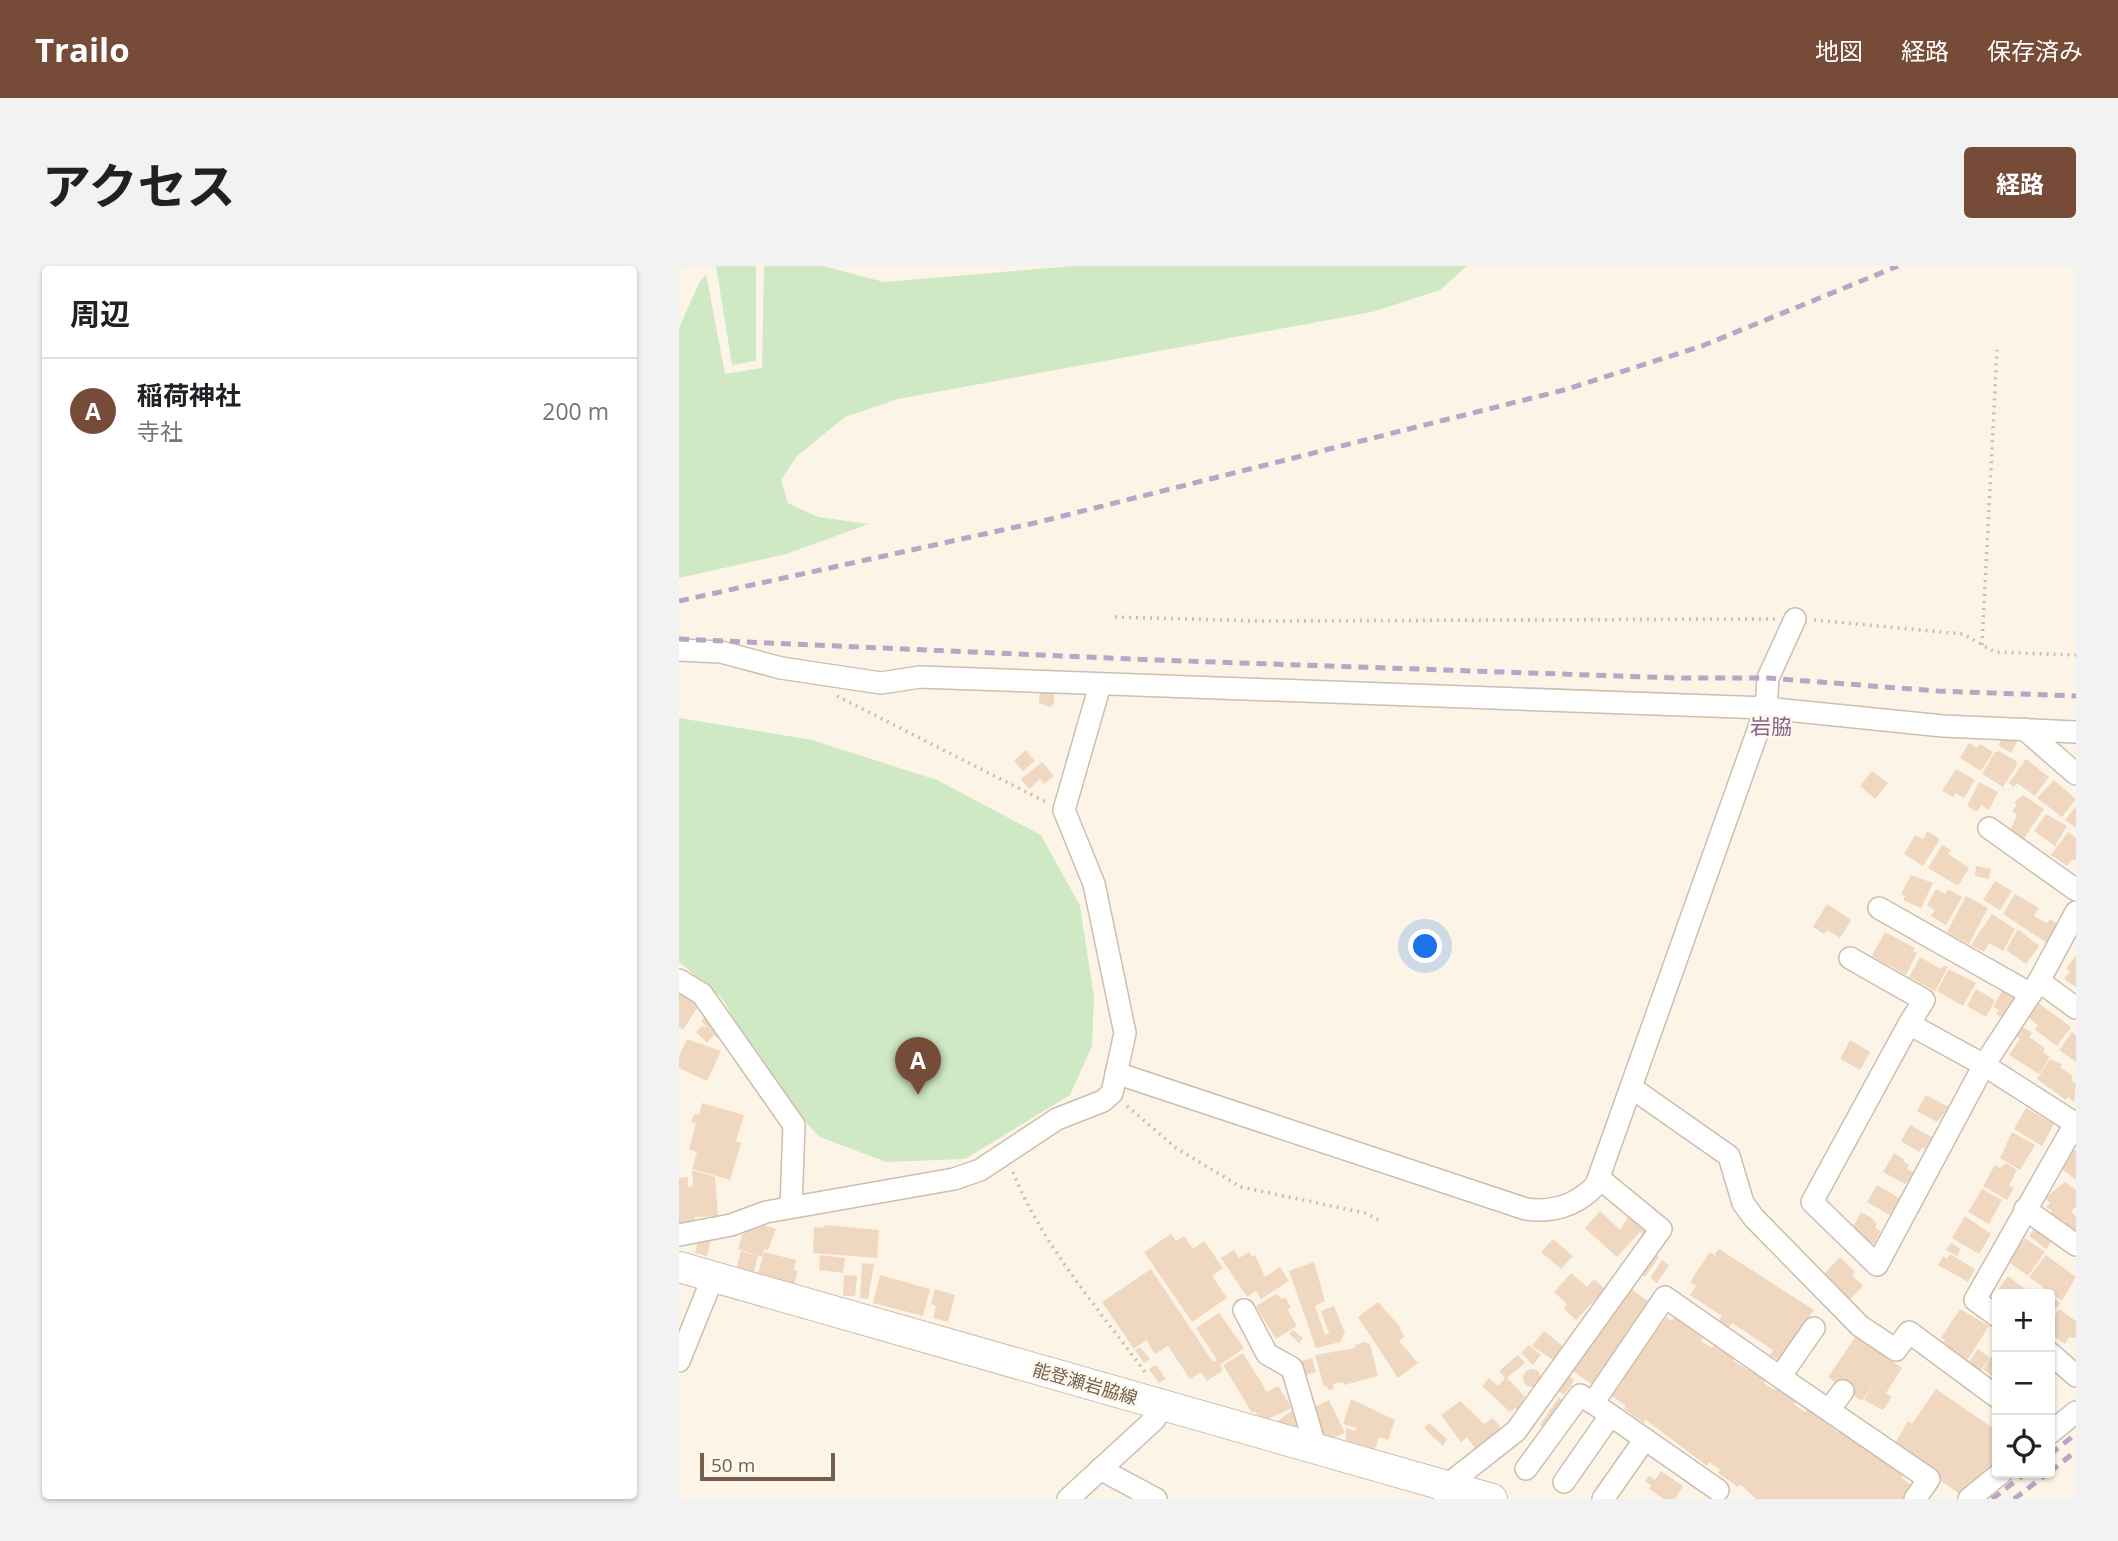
<!DOCTYPE html>
<html lang="ja">
<meta charset="utf-8">
<style>
:root{--surface:#fff;--page:#f2f2f2;--text:#202124;--muted:#757577;--line:#e0e0e0;--accent:#764b38}
body{margin:0;font-family:"Open Sans","Noto Sans JP",sans-serif;background:var(--page);color:var(--text)}
.controls{position:absolute;right:21px;bottom:21px;display:grid;overflow:hidden;border-radius:7px;box-shadow:0 2px 5px #0004}
.controls button{width:63px;height:63px;display:grid;place-items:center;padding:0;border:0;border-bottom:2px solid var(--line);background:var(--surface);color:var(--text);font:35px sans-serif}
.scale{position:absolute;left:21px;bottom:18px;width:135px;box-sizing:border-box;padding-left:7px;border:4px solid #745e4c;border-top:0;font-size:19px;line-height:24px;white-space:nowrap;color:#745e4c;-webkit-text-stroke:5px #fef9ed;paint-order:stroke}
.you{position:absolute;left:747px;top:681px;width:24px;height:24px;margin:-18px;border:5px solid #fff;border-radius:50%;background:#1a73e8;box-shadow:0 0 0 10px #1a73e833}
.badge{display:grid;place-items:center;width:46px;height:46px;border-radius:50%;background:var(--accent);color:#fff;font-size:23px;font-weight:700}
.pin{position:absolute;translate:-50% -58px;filter:drop-shadow(0 2px 4px #0008)}
.pin::after{content:'';position:absolute;top:37px;width:24px;height:21px;background:inherit;clip-path:polygon(0 0,100% 0,50% 100%)}
.list{margin:0;padding:0;list-style:none}
h2{display:flex;justify-content:space-between;align-items:center;height:91px;margin:0;padding:0 28px;font-size:30px}
h2 small{font-size:23px;font-weight:400;color:var(--muted)}
.list li{display:grid;grid-template-columns:46px 1fr auto;gap:21px;align-items:center;box-sizing:border-box;height:105px;padding:0 28px;border-top:2px solid var(--line)}
.list b{display:block;font-size:26px;white-space:nowrap}
.list p{margin:0;font-size:23px;white-space:nowrap;color:var(--muted)}
.list em{font-size:23px;font-style:normal;color:var(--muted)}
.icon{flex:none;width:38px;height:38px;fill:none;stroke:currentColor;stroke-width:2;stroke-linecap:round;stroke-linejoin:round}
.map{position:relative;flex:none;width:1397px;height:1233px;overflow:hidden;border-radius:7px}
header{display:flex;align-items:center;gap:42px;box-sizing:border-box;height:98px;padding:0 35px;background:var(--accent);color:#fff}
header strong{font-size:33px}
nav{display:flex;gap:38px;margin-inline-start:auto;font-size:24px}
.intro{display:flex;align-items:center;justify-content:space-between;box-sizing:border-box;height:168px;padding:0 42px}
h1{margin:0;font-size:49px}
.button{padding:18px 32px;border-radius:7px;background:var(--accent);color:#fff;font-size:24px;font-weight:700}
main{display:flex;gap:42px;padding:0 42px}
aside{flex:1;background:var(--surface);border-radius:7px;box-shadow:0 2px 5px #0004}
.map>svg:first-child{display:block}
.green{fill:#d0e9c5}
.building{fill:#f0d7bf}
.lines{fill:none;stroke-linecap:round;stroke-linejoin:round}
.minor-casing{stroke:#cdbead;stroke-width:24}
.secondary-casing{stroke:#d0bfaa;stroke-width:32}
.path{stroke:#d5bba2;stroke-width:3.5;stroke-dasharray:2 5;stroke-linecap:butt}
.minor{stroke:#fff;stroke-width:21}
.secondary{stroke:#fff;stroke-width:30}
.rail{stroke:#b9a5c5;stroke-width:5;stroke-dasharray:10 7;stroke-linecap:butt}
.labels{text-anchor:middle;stroke-width:5;stroke-linejoin:round;paint-order:stroke}
.street-label{font-size:18px;fill:#745e4c;stroke:#fef9ed}
.quarter-label{font-size:21px;fill:#866490;stroke:#fef9ed}
</style>
<header>
<strong>Trailo</strong>
<nav><a>地図</a><a>経路</a><a>保存済み</a></nav>
</header>
<div class="intro"><h1>アクセス</h1><a class="button">経路</a></div>
<main>
<aside>
<h2>周辺<small></small></h2>
<ul class="list">
<li><span class="badge">A</span><div><b>稲荷神社</b><p>寺社</p></div><em>200 m</em></li>
</ul>
</aside>
<div class="map">
<svg width="1397" height="1233" viewBox="0 0 1397 1233">
<rect width="100%" height="100%" fill="#fcf5e7"/>
<g class="green">
<polygon points="37,0 77,0 77,95 53,99"/>
<polygon points="85,0 144,0 205,16 394,0 788,0 761,24 693,46 219,133 166,151 118,190 102,214 109,237 139,251 190,258 107,288 0,312 0,62 20,17 27,8 46,108 83,102"/>
<polygon points="0,452 133,474 258,514 362,569 401,640 415,731 413,780 391,829 286,893 207,896 141,871 95,824 43,732 0,696"/>
</g>
<g class="building">
<polygon points="361,420 375,421 375,438 371,441 360,437"/>
<polygon points="1327,467 1339,474 1332,487 1319,479"/>
<polygon points="1290,477 1298,482 1301,478 1314,486 1302,505 1281,492"/>
<polygon points="347,484 356,495 344,505 335,495"/>
<polygon points="1320,485 1337,495 1338,499 1324,521 1303,508 1316,486"/>
<polygon points="1347,493 1370,511 1356,530 1338,517 1335,521 1330,517"/>
<polygon points="363,496 375,510 365,518 361,513 350,523 342,513"/>
<polygon points="1277,503 1296,514 1285,532 1276,527 1274,531 1263,525"/>
<polygon points="1193,505 1209,517 1196,533 1181,520"/>
<polygon points="1375,514 1397,533 1383,551 1358,532"/>
<polygon points="1300,516 1319,526 1310,544 1302,539 1298,546 1288,540"/>
<polygon points="1344,529 1365,543 1345,572 1332,563 1338,549 1333,545 1338,539 1335,536"/>
<polygon points="1397,540 1397,562 1386,554"/>
<polygon points="1367,548 1388,560 1376,580 1355,565"/>
<polygon points="1248,565 1261,573 1244,600 1225,588 1236,569 1244,573"/>
<polygon points="1389,566 1397,572 1397,594 1392,594 1388,600 1372,589"/>
<polygon points="1263,579 1272,584 1269,588 1290,602 1279,620 1249,602"/>
<polygon points="1297,600 1312,603 1310,613 1296,610"/>
<polygon points="1232,609 1254,617 1242,642 1224,634 1226,630 1222,628"/>
<polygon points="1316,615 1333,625 1321,644 1304,634"/>
<polygon points="1257,623 1266,628 1269,623 1283,631 1267,659 1252,650 1256,644 1248,639"/>
<polygon points="1336,628 1360,642 1355,650 1368,657 1371,653 1380,659 1368,677 1324,648"/>
<polygon points="1287,630 1309,642 1290,678 1268,666"/>
<polygon points="1148,638 1172,654 1161,672 1148,664 1145,668 1134,661"/>
<polygon points="1313,648 1336,663 1324,685 1310,677 1305,686 1292,679"/>
<polygon points="1339,663 1360,680 1347,698 1327,684"/>
<polygon points="1206,666 1236,682 1234,685 1238,687 1227,709 1193,690"/>
<polygon points="1397,689 1397,721 1385,713 1391,705 1387,703"/>
<polygon points="1241,691 1262,703 1265,699 1269,701 1256,725 1230,711"/>
<polygon points="1270,703 1297,717 1284,740 1258,725"/>
<polygon points="0,722 22,736 4,764 0,761"/>
<polygon points="1297,723 1316,734 1307,751 1288,740"/>
<polygon points="1323,725 1338,733 1326,753 1317,748 1320,744 1314,741"/>
<polygon points="1358,736 1392,761 1378,780 1356,764 1359,759 1347,750"/>
<polygon points="29,748 47,764 39,773 35,769 28,777 17,766 23,760 29,762 22,755"/>
<polygon points="1342,760 1353,767 1350,771 1366,782 1364,786 1371,791 1360,808 1330,789 1341,773 1336,769"/>
<polygon points="1393,766 1397,769 1397,796 1380,784"/>
<polygon points="8,773 42,785 28,815 0,802 0,790"/>
<polygon points="1171,774 1191,786 1181,804 1161,793"/>
<polygon points="1371,793 1383,798 1381,801 1394,810 1392,814 1397,817 1395,836 1389,831 1387,834 1358,813"/>
<polygon points="1247,829 1270,841 1258,856 1238,845"/>
<polygon points="23,837 65,849 57,875 62,877 51,914 13,903 18,886 10,883 17,857 12,856 15,848 20,849"/>
<polygon points="1347,842 1375,858 1363,880 1335,863"/>
<polygon points="1231,859 1253,871 1246,883 1243,882 1240,886 1222,875"/>
<polygon points="1333,866 1356,879 1341,904 1321,892"/>
<polygon points="1393,882 1397,885 1397,914 1380,901"/>
<polygon points="1215,887 1225,893 1224,895 1230,899 1228,903 1236,907 1226,918 1204,906"/>
<polygon points="1327,897 1338,904 1330,919 1335,922 1328,934 1304,920 1316,899 1321,902"/>
<polygon points="13,904 36,911 39,950 16,951 16,958 0,959 0,912 9,911 9,921 14,920"/>
<polygon points="1386,916 1397,924 1397,940 1392,946 1397,950 1397,967 1385,958 1387,956 1371,948 1373,945 1367,941 1371,937 1366,932"/>
<polygon points="1198,919 1220,932 1211,949 1188,936"/>
<polygon points="1303,923 1323,934 1310,958 1289,946"/>
<polygon points="921,945 941,964 952,946 970,962 964,968 961,966 938,991 906,962"/>
<polygon points="1182,946 1193,952 1198,958 1196,962 1202,965 1195,978 1172,965"/>
<polygon points="1286,950 1312,968 1300,988 1273,972"/>
<polygon points="76,956 97,963 89,984 85,983 83,991 59,983 64,966"/>
<polygon points="1358,958 1376,971 1367,983 1350,970"/>
<polygon points="145,959 200,964 198,992 134,987 135,961 145,962"/>
<polygon points="492,968 497,975 505,970 514,983 525,975 544,1002 533,1010 548,1032 513,1056 465,986"/>
<polygon points="20,970 32,973 28,990 16,987"/>
<polygon points="1346,972 1366,986 1349,1010 1327,994"/>
<polygon points="874,973 894,990 882,1003 862,986"/>
<polygon points="1272,977 1282,983 1278,990 1267,984"/>
<polygon points="1040,983 1135,1044 1128,1054 1135,1058 1101,1095 1091,1089 1094,1084 1053,1057 1050,1061 1040,1055 1043,1050 1011,1029 1017,1020 1011,1016 1031,986 1038,991 1036,988"/>
<polygon points="555,984 560,992 570,986 573,991 576,989 586,1011 601,1001 610,1015 582,1033 577,1025 568,1031 542,992"/>
<polygon points="62,985 79,990 74,1009 57,1004"/>
<polygon points="85,986 117,994 115,1004 119,1005 115,1019 78,1012"/>
<polygon points="975,987 980,991 966,1011 960,1007"/>
<polygon points="1271,988 1296,1003 1289,1016 1259,999 1264,990 1268,993"/>
<polygon points="141,989 166,992 164,1007 140,1004"/>
<polygon points="1367,989 1397,1011 1383,1035 1350,1011"/>
<polygon points="1161,991 1176,1006 1173,1009 1184,1020 1171,1033 1145,1008"/>
<polygon points="983,994 990,999 978,1017 971,1012"/>
<polygon points="635,996 646,1035 636,1040 646,1069 650,1067 642,1045 655,1040 666,1067 661,1076 637,1082 610,1005"/>
<polygon points="183,997 195,998 189,1033 181,1032"/>
<polygon points="472,1003 534,1096 538,1094 517,1062 540,1047 565,1082 541,1099 544,1104 528,1115 522,1106 511,1113 489,1080 476,1088 467,1074 455,1083 423,1036"/>
<polygon points="892,1007 908,1021 915,1013 926,1023 897,1054 885,1043 888,1038 875,1026"/>
<polygon points="165,1009 178,1010 176,1030 164,1030"/>
<polygon points="201,1009 251,1023 244,1050 194,1037"/>
<polygon points="1329,1010 1349,1025 1346,1028 1318,1028 1318,1035 1313,1032"/>
<polygon points="948,1020 972,1037 915,1120 891,1103"/>
<polygon points="256,1023 276,1029 269,1056 254,1052 257,1040 252,1038"/>
<polygon points="597,1028 603,1033 606,1031 612,1041 609,1044 618,1060 597,1073 577,1040"/>
<polygon points="1371,1029 1381,1037 1371,1051"/>
<polygon points="699,1036 720,1060 725,1071 720,1075 739,1097 719,1112 679,1051"/>
<polygon points="1281,1043 1310,1060 1287,1096 1262,1080 1266,1074 1262,1072"/>
<polygon points="1380,1043 1397,1055 1397,1072 1390,1071 1386,1078 1371,1067 1371,1056"/>
<polygon points="988,1051 993,1055 995,1051 1024,1072 1022,1075 1033,1082 1036,1077 1056,1092 1054,1095 1087,1114 1085,1117 1095,1124 1098,1120 1118,1134 1115,1138 1126,1146 1129,1142 1158,1166 1161,1162 1222,1206 1223,1212 1233,1220 1224,1233 1077,1233 1061,1218 1059,1221 1039,1207 1041,1204 1030,1196 1028,1200 967,1154 965,1157 945,1143 947,1140 933,1130 944,1115 941,1113"/>
<polygon points="614,1064 624,1072 620,1077 610,1068"/>
<polygon points="865,1065 885,1081 874,1094 853,1080"/>
<polygon points="1177,1070 1223,1102 1207,1127 1213,1131 1204,1144 1185,1134 1197,1114 1183,1135 1149,1111"/>
<polygon points="686,1076 691,1078 699,1110 665,1119 664,1116 654,1118 655,1123 649,1124 648,1120 645,1121 636,1089 677,1082 676,1079"/>
<polygon points="850,1079 862,1089 854,1099 842,1087"/>
<polygon points="461,1081 471,1093 465,1097 456,1084"/>
<polygon points="1299,1083 1311,1092 1300,1106 1289,1097"/>
<polygon points="1318,1083 1318,1114 1304,1103"/>
<polygon points="564,1087 588,1126 599,1120 613,1142 583,1156 576,1145 573,1147 544,1099"/>
<polygon points="839,1089 846,1097 828,1112 846,1131 843,1134 848,1139 841,1146 836,1142 831,1146 803,1120 810,1112 819,1120 826,1112 820,1105"/>
<polygon points="633,1092 637,1106 623,1110 619,1096"/>
<polygon points="477,1099 487,1113 480,1117 470,1103"/>
<circle cx="853" cy="1112" r="9"/>
<polygon points="889,1108 895,1115 885,1129 878,1124"/>
<polygon points="1257,1123 1318,1165 1318,1200 1282,1229 1214,1181 1229,1155 1233,1158"/>
<polygon points="880,1131 886,1136 867,1163 861,1159"/>
<polygon points="672,1133 716,1154 709,1174 700,1171 695,1186 667,1176 667,1162 676,1165 677,1162 664,1158"/>
<polygon points="650,1134 666,1167 646,1176 633,1142"/>
<polygon points="781,1135 805,1158 814,1152 826,1167 797,1184 788,1171 782,1176 762,1149"/>
<polygon points="615,1143 621,1158 609,1163 593,1159"/>
<polygon points="750,1157 768,1173 764,1180 745,1162"/>
<polygon points="982,1205 1004,1220 996,1233 985,1233 970,1223 972,1219 966,1215 970,1210 976,1214"/>
</g>
<g class="lines">
<g class="minor-casing">
<g id="minor">
<polyline points="0,384 42,386 102,402 202,417 241,411 1087,442 1264,460 1397,466"/>
<polyline points="1345,463 1397,508"/>
<polyline points="1310,562 1397,624"/>
<polyline points="1200,642 1352,728"/>
<polyline points="1397,646 1360,715 1305,799 1198,999 1133,936 1230,758 1305,799 1397,858"/>
<polyline points="1171,692 1245,734 1230,758"/>
<polyline points="0,714 23,728 115,859 112,941"/>
<polyline points="1360,715 1397,742"/>
<path d="M 437,807 L 847,943 C 875,947 898,939 917,919 L 1087,442 L 1089,412 L 1116,353"/>
<polyline points="953,822 1050,890 1064,937 1075,952 1181,1060 1217,1084 1230,1066 1318,1131"/>
<polyline points="1346,943 1397,979"/>
<polyline points="0,969 52,959 87,946 275,913 301,904 378,853 424,835 433,827 446,767 415,618 385,544 421,419"/>
<polyline points="565,1044 588,1088 613,1102 637,1183"/>
<polyline points="1318,1050 1296,1034 1397,856"/>
<polyline points="1371,1087 1397,1110"/>
<polyline points="0,1095 34,1011"/>
<polyline points="1101,1111 1250,1213 1236,1233"/>
<polyline points="1150,1144 1164,1125"/>
<polyline points="1371,1167 1397,1146"/>
<polyline points="421,1203 477,1233"/>
<polyline points="847,1203 901,1129 914,1137"/>
<polyline points="885,1216 931,1150"/>
<polyline points="1039,1224 914,1137 986,1031 1101,1111 1135,1062"/>
<polyline points="765,1228 767,1220 837,1165 982,963 920,912"/>
<polyline points="389,1233 475,1154 485,1140"/>
<polyline points="924,1233 966,1173"/>
<polyline points="1290,1233 1322,1207"/>
</g>
</g>
<g class="secondary-casing">
<polyline id="secondary" points="0,1001 813,1233"/>
</g>
<g class="path">
<polyline points="436,351 581,355 1096,353"/>
<polyline points="1135,354 1284,368 1316,386 1397,389"/>
<polyline points="1303,379 1318,84"/>
<polyline points="158,430 367,536"/>
<polyline points="448,840 497,882 562,921 686,947 700,954"/>
<path d="M 334,906 C 362,978 423,1047 468,1109"/>
</g>
<use href="#minor" class="minor"/>
<use href="#secondary" class="secondary"/>
<g class="rail">
<polyline points="0,335 360,256 885,124 1023,80 1219,0"/>
<polyline points="0,373 477,394 997,412 1089,412 1259,425 1397,430"/>
<polyline points="1371,1188 1397,1168"/>
<polyline points="1371,1206 1397,1185"/>
<polyline points="1313,1233 1347,1207"/>
<polyline points="1335,1233 1369,1207"/>
</g>
</g>
<g class="labels">
<g class="street-label">
<text transform="translate(406 1118) rotate(16)" y="6">能登瀬岩脇線</text>
</g>
<g class="quarter-label">
<text x="1092" y="468">岩脇</text>
</g>
</g>
</svg>
<div class="controls">
<button>+</button>
<button>−</button>
<button><svg class="icon" aria-label="locate" viewBox="0 0 24 24"><circle cx="12" cy="12" r="6"/><path d="M12 2v4M12 18v4M2 12h4M18 12h4"/></svg></button>
</div>
<div class="scale">50 m</div>
<div class="you"></div>
<div class="pin badge" style="left:239px;top:829px">A</div>
</div>
</main>
